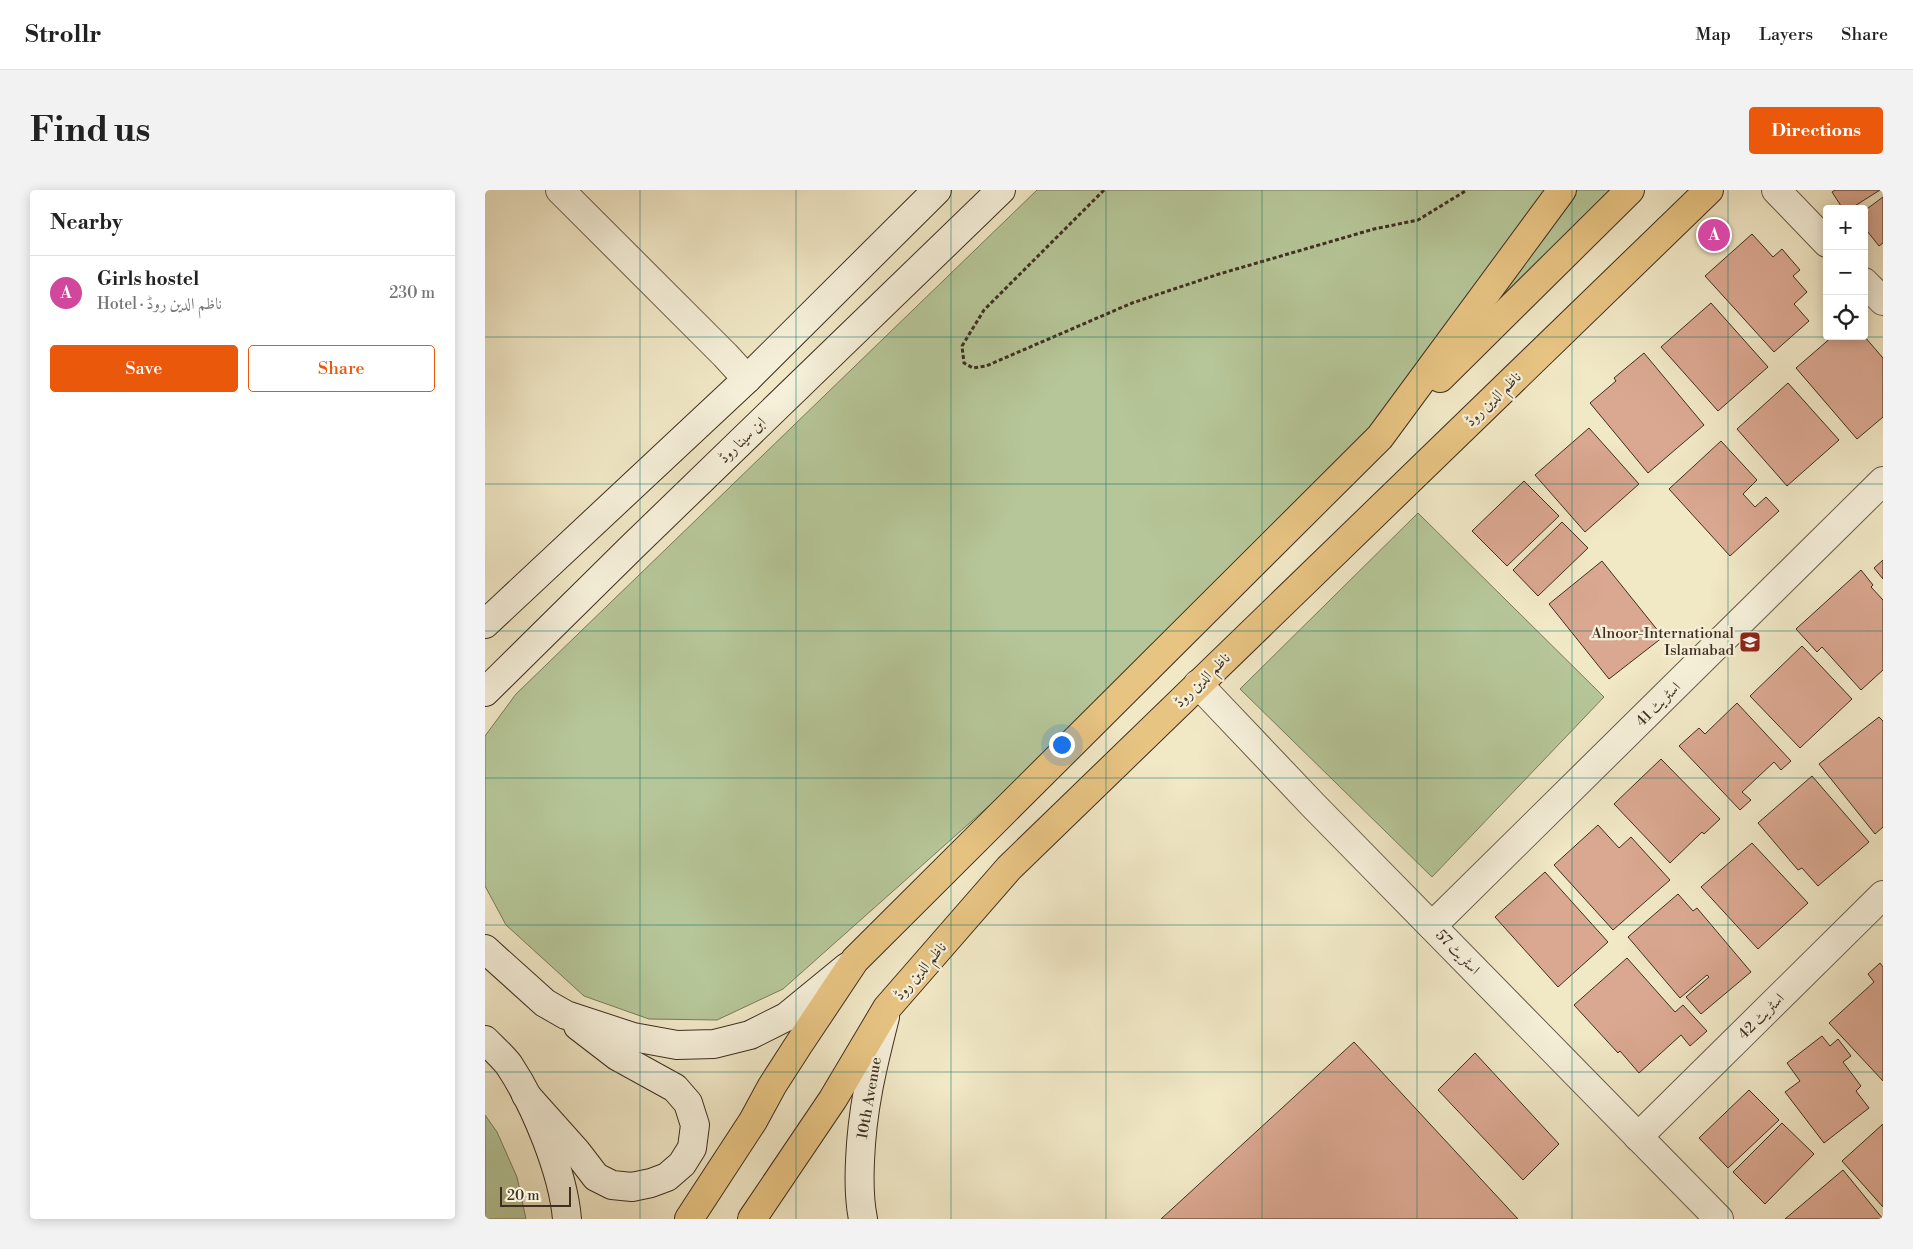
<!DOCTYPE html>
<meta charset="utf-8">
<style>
:root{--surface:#fff;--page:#f2f2f2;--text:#222;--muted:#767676;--line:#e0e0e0;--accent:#ea580c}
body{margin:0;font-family:"Libre Bodoni",Amiri,serif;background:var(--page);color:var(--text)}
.controls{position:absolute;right:15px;top:15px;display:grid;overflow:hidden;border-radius:5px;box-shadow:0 2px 12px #0003}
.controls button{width:45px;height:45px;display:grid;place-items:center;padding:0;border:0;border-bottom:1px solid var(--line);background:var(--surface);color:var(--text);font:25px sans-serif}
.scale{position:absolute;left:15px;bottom:12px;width:71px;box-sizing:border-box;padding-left:5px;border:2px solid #3e2f21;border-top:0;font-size:14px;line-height:18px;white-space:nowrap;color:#3e2f21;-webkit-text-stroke:4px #f6f0da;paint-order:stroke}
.you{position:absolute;left:576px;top:554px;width:18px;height:18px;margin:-12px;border:4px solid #fff;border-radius:50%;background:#1a73e8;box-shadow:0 0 0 8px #1a73e833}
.badge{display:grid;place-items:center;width:32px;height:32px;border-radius:50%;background:var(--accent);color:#fff;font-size:16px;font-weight:700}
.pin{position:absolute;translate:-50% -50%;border:2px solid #fff;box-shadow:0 1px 5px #0006}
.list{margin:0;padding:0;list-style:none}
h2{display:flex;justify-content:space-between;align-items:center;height:65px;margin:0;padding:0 20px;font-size:21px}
h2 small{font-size:16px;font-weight:400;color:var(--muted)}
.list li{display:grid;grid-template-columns:32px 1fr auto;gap:15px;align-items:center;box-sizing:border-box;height:75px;padding:0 20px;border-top:1px solid var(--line)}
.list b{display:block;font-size:19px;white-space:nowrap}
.list p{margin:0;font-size:16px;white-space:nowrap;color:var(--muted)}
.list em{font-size:16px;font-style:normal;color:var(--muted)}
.actions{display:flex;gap:10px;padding:15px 20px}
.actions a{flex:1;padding:11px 0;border:1px solid var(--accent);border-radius:5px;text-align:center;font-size:18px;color:var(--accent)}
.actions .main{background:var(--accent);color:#fff}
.icon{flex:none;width:28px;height:28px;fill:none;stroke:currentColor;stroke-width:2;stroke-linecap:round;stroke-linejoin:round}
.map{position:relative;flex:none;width:1398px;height:1029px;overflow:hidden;border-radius:5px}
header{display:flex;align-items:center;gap:30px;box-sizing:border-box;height:70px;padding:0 25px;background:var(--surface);border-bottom:1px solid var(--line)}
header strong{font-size:24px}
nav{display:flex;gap:28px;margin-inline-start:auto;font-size:18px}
.intro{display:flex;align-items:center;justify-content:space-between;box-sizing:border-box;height:120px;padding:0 30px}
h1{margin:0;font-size:35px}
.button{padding:12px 22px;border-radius:5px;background:var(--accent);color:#fff;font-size:18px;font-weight:700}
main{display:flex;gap:30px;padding:0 30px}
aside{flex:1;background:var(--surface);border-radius:5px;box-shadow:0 2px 12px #0003}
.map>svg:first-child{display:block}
.green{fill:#b6c698;stroke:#7a7a5c}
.building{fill:#daa790;stroke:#3e2f21}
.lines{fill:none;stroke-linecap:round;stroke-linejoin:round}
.street-casing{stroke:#6b5d4a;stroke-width:30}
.secondary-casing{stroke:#3e2f21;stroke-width:30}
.primary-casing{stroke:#3e2f21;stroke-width:30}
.path{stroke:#3e2f21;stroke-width:3;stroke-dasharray:4 2.5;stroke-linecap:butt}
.street{stroke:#f6f0da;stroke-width:28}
.secondary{stroke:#f6f0da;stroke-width:28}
.primary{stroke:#e8c483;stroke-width:28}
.grid{fill:none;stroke:#0f766e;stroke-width:1;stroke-opacity:0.55}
.labels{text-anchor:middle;stroke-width:4.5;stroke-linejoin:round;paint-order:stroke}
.street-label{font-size:15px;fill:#3e2f21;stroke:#f6f0da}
.poi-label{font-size:15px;fill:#3e2f21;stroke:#f6f0da;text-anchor:end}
</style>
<header>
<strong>Strollr</strong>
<nav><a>Map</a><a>Layers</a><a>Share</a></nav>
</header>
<div class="intro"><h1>Find us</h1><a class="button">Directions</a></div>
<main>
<aside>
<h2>Nearby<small></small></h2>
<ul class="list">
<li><span class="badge" style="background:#d1479c">A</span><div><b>Girls hostel</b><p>Hotel · ناظم الدین روڈ</p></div><em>230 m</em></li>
</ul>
<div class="actions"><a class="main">Save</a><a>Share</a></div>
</aside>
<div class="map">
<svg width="1398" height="1029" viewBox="0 0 1398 1029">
<rect width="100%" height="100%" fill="#f1e8c6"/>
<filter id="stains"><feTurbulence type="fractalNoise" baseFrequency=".004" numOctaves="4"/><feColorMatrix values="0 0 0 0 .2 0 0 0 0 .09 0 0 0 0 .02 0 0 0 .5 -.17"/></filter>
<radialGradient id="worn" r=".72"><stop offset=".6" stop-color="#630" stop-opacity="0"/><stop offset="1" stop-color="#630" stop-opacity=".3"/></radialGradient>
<g class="green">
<polygon points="552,0 1139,0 542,582 298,799 232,830 164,829 99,806 21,735 0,696 0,546 31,504"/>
<polygon points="933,323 1119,507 947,687 755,499"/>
<polygon points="0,925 12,942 32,987 41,1029 0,1029"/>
</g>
<g class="building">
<polygon points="1350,0 1395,0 1365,19 1358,19 1347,2"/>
<polygon points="1398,7 1398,53 1394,56 1379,37 1379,21"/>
<polygon points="1267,44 1288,67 1297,59 1315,80 1308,86 1322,102 1309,114 1324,131 1289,162 1220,86"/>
<polygon points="1226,113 1283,177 1233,221 1176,157"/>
<polygon points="1348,146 1379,146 1398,168 1398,227 1372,249 1311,178"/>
<polygon points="1159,163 1219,235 1163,283 1105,213 1131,191 1129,188"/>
<polygon points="1303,193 1354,250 1302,296 1252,239"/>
<polygon points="1104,238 1154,294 1100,342 1050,285"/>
<polygon points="1236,251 1272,290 1258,304 1270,317 1281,307 1294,321 1245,366 1184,299"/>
<polygon points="1039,291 1074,326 1022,376 987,341"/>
<polygon points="1077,332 1103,358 1053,406 1028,380"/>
<polygon points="1398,370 1398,389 1389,378"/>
<polygon points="1117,371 1178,447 1124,489 1064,414"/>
<polygon points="1376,380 1388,395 1386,397 1398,410 1398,480 1376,500 1337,457 1332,462 1311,439"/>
<polygon points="1317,456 1367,509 1315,558 1265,506"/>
<polygon points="1252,513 1306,571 1296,580 1289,572 1257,602 1266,610 1255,620 1194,556 1214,538 1220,544"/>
<polygon points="1394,527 1398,531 1398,637 1390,644 1334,574"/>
<polygon points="1176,569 1235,629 1219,644 1217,642 1185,673 1129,614"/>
<polygon points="1327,586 1384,652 1333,696 1317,678 1313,680 1273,633"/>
<polygon points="1113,635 1134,658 1146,647 1185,690 1128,740 1069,675"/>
<polygon points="1267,653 1323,713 1273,759 1216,697"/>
<polygon points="1060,682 1123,752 1073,797 1010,727"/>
<polygon points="1193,704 1208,721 1212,718 1266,782 1216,824 1201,807 1224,787 1222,785 1195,808 1143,747"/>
<polygon points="1142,768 1190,822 1198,815 1222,841 1205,856 1196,845 1154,883 1135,861 1133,863 1089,815"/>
<polygon points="1395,773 1398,777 1398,891 1344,833 1389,792 1383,784"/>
<polygon points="1337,846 1345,856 1353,849 1366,866 1358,872 1376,896 1371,901 1384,918 1339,953 1300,902 1315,891 1302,873"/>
<polygon points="869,852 1033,1029 676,1029"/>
<polygon points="990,863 1074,954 1038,990 953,900"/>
<polygon points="1264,900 1294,930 1243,978 1214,948"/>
<polygon points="1297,933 1329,964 1280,1014 1248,982"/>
<polygon points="1398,934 1398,1017 1357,971"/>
<polygon points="1358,980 1398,1029 1300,1029"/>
</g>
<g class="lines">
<g class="street-casing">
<g id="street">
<polyline points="75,0 240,165 262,189"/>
<polyline points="1291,0 1342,53"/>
<polyline points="1379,92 1398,111"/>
<polyline points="713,494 828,615 1234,1029"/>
<polyline points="947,736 1398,291"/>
<polyline points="1153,947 1398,705"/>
</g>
</g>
<g class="secondary-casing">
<g id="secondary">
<polyline points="0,434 262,189 452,0"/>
<polyline points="0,502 147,357 516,0"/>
<polyline points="0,759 60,813 81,825 148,847 192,855 229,854 265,845 301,827 362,777"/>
<path d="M 0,850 C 8,858 17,866 24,875 C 50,914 78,982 82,1029"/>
<polyline points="41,905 91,961 111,987 127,995 147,997 166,993 182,987 197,974 207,958 210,935 203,913 190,898 132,866 93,836"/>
<path d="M 378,1029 C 374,1009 374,992 375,971 C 377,919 387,878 400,827"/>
</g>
</g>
<g class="primary-casing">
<g id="primary">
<polyline points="955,188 1145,0"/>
<polyline points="204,1029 268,931 287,896 314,854 370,770 895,247 1077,0"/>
<polyline points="267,1029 348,909 402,818 524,678 1224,0"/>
</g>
</g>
<polyline class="path" points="619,0 499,120 477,156 479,173 488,178 501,176 647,113 734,84 889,39 933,30 982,0"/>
<use href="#street" class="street"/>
<use href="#secondary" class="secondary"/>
<use href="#primary" class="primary"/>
</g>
<path class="grid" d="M 155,0 L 155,1029M 311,0 L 311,1029M 466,0 L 466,1029M 621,0 L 621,1029M 777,0 L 777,1029M 932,0 L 932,1029M 1087,0 L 1087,1029M 1243,0 L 1243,1029M 0,147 L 1398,147M 0,294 L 1398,294M 0,441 L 1398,441M 0,588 L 1398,588M 0,735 L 1398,735M 0,882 L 1398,882"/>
<defs>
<g id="school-square" transform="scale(1.125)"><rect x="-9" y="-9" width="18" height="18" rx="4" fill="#8f2418" stroke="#f6f0da"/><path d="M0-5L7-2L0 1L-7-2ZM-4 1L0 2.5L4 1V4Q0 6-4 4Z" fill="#fff"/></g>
</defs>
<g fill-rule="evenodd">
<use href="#school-square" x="1265" y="452"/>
</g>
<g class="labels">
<g class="street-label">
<text transform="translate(1008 209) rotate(-44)" y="5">ناظم الدین روڈ</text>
<text transform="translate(257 250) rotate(-44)" y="5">ابن سینا روڈ</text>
<text transform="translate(717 490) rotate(-44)" y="5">ناظم الدین روڈ</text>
<text transform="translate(1173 514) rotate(-45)" y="5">اسٹریٹ 41</text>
<text transform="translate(973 762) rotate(46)" y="5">اسٹریٹ 57</text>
<text transform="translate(435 781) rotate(-49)" y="5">ناظم الدین روڈ</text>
<text transform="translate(1276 826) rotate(-45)" y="5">اسٹریٹ 42</text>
<text transform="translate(384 908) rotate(-80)" y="5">10th Avenue</text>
</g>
<g class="poi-label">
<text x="1249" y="448">Alnoor-International<tspan x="1249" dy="17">Islamabad</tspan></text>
</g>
</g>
<rect width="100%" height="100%" filter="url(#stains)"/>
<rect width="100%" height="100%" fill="url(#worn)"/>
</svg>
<div class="controls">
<button>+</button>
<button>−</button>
<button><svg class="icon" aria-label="locate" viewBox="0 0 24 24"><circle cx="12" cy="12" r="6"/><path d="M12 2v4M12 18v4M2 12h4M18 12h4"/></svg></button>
</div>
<div class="scale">20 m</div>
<div class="you"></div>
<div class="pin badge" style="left:1229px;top:45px;background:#d1479c">A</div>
</div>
</main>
